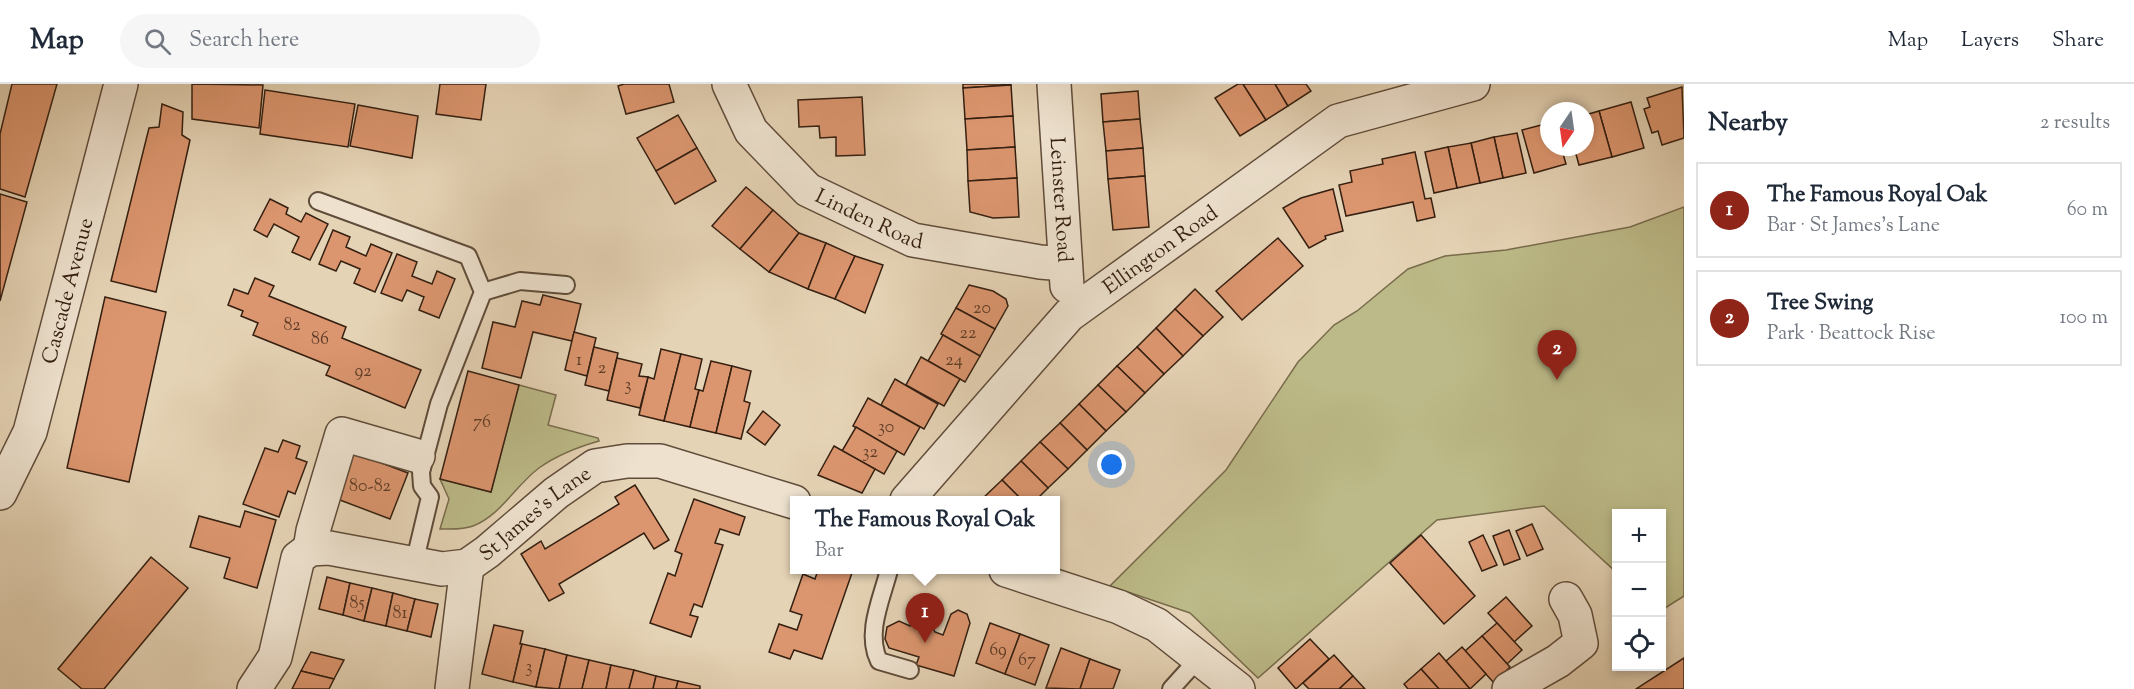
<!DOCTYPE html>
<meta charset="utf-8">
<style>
:root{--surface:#fff;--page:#f6f6f7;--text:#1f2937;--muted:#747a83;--line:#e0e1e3;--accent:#8f2418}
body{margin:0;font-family:"Sorts Mill Goudy",serif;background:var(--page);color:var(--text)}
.controls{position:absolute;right:18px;bottom:18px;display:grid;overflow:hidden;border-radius:0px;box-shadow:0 3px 9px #0003}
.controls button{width:54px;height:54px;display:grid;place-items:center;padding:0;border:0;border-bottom:2px solid var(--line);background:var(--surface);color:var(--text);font:30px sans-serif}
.compass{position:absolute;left:1540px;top:18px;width:54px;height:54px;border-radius:50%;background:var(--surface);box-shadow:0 3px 9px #0003;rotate:193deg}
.you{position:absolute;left:1112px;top:381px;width:21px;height:21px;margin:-15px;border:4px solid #fff;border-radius:50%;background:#1a73e8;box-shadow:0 0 0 9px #1a73e833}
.badge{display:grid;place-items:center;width:39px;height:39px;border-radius:50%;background:var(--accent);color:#fff;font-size:20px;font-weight:700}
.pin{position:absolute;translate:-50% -50px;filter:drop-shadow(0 2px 3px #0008)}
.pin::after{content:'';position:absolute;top:32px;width:21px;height:18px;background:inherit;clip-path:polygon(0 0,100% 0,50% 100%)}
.popup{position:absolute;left:790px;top:412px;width:270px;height:78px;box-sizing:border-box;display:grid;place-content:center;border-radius:0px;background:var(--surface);filter:drop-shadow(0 2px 4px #0005);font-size:20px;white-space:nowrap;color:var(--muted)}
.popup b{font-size:22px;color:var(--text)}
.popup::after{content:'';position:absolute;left:50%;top:100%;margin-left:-12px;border:12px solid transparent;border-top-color:var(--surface)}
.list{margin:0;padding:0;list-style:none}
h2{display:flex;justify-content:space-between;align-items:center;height:78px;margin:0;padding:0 24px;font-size:26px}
h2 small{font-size:20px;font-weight:400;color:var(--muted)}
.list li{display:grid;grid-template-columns:39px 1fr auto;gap:18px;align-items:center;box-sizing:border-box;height:96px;margin:0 12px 12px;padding:0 12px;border:2px solid var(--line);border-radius:0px}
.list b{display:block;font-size:22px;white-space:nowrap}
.list p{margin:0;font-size:20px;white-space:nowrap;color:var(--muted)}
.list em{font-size:20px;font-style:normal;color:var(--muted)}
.icon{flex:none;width:33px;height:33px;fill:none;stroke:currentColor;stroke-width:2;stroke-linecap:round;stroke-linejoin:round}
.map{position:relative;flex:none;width:1684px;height:605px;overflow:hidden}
header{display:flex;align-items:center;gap:36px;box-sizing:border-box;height:84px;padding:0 30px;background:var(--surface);border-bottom:2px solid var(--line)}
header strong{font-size:28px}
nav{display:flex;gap:33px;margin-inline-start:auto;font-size:21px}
.search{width:420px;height:54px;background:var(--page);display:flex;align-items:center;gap:15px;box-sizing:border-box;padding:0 21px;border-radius:33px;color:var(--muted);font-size:22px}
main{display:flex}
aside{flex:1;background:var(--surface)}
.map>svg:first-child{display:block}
.green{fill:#bcba88;stroke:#786c4c;stroke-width:1.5}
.building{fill:#dc966f;stroke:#341f11;stroke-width:1.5}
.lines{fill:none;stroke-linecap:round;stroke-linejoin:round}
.lane-casing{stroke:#604c3a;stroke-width:20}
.street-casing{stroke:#604c3a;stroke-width:36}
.lane{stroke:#eee2cf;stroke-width:16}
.street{stroke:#eee2cf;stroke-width:33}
.labels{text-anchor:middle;stroke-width:5;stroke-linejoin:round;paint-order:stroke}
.number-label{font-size:18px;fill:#5e3d28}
.street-label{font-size:21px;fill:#341f11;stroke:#eee2cf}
</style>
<header>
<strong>Map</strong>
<div class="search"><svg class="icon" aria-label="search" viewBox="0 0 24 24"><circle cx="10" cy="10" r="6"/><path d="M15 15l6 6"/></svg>Search here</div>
<nav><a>Map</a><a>Layers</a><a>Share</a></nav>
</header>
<main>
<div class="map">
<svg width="1684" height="605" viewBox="0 0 1684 605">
<rect width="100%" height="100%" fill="#e5d3b5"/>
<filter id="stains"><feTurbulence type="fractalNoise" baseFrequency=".00333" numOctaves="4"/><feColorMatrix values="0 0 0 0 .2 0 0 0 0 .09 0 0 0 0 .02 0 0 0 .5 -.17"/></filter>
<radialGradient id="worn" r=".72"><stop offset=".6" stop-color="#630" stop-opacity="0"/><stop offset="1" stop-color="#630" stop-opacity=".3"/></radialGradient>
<g class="green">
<polygon points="1684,123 1684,512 1662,526 1662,430 1616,430 1616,488 1544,422 1437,436 1258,594 1190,529 1110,502 1226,386 1298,278 1334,241 1357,227 1408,185 1445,172 1506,166 1630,143"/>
<path d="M 519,301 L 556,311 L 548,341 L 598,354 L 599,357 C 578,363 557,371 539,384 C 516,401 500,432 473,442 C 463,446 451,445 440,445 L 449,415 L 440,395 L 491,408 Z"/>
</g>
<g class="building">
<polygon points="12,0 57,0 25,113 0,105 0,50"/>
<polygon points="192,0 263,1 259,44 192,35"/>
<polygon points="440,0 486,0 481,36 436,30"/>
<polygon points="624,0 669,0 674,18 626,30 618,2"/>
<polygon points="963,0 1011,0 1011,1 963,4"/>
<polygon points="1238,0 1243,0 1266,36 1240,52 1215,14"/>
<polygon points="1243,0 1275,0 1288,22 1266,36"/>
<polygon points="1275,0 1306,0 1311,7 1288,22"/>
<polygon points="1011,1 1013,32 965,35 963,4"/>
<polygon points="1682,3 1684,54 1662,61 1658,47 1652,49 1644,25 1650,23 1647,14"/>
<polygon points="265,6 355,20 348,63 260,50"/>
<polygon points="1138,7 1140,35 1103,38 1101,10"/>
<polygon points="862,13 865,71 836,72 836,53 820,54 819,42 799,43 798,16"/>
<polygon points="1631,18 1644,64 1612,73 1599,27"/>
<polygon points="162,20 183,28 182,51 190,56 156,208 111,197 149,44 159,43"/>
<polygon points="358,21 418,32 412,74 350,62"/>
<polygon points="1599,27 1612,73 1579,81 1574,63 1585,63 1585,31"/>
<polygon points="678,31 697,64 656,87 637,54"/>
<polygon points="1013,32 1015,63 967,66 965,35"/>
<polygon points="1140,35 1143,64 1106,67 1103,38"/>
<polygon points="1549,39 1549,63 1561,63 1566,80 1534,89 1522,46"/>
<polygon points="1517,49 1526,89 1503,94 1494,53"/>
<polygon points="1494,53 1503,94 1480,99 1471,59"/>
<polygon points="1471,59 1480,99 1457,104 1448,63"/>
<polygon points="1015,63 1017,94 968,97 967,66"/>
<polygon points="1448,63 1457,104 1434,109 1425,68"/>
<polygon points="697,64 716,97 675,120 656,87"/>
<polygon points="1143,64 1145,92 1108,95 1106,67"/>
<polygon points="1415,68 1425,115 1431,114 1435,133 1417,137 1413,118 1346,132 1339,101 1352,98 1350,87 1383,80 1382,75"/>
<polygon points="1145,92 1149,143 1113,146 1108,95"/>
<polygon points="1017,94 1019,133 993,134 970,128 968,97"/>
<polygon points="746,103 773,126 740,165 712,142"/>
<polygon points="1333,105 1343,147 1325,152 1326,155 1309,164 1283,124 1301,114"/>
<polygon points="0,110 27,118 0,217"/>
<polygon points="270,115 288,124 286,130 301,138 306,129 328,140 310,176 292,168 299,153 274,140 267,153 254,146"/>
<polygon points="773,126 799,149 769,188 740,165"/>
<polygon points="333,146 350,153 346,163 366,172 371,160 392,169 375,208 354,199 360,185 341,177 336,187 319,180"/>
<polygon points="799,149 826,159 808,205 769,188"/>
<polygon points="1278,154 1303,182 1242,236 1216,207"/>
<polygon points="826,159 855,172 835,215 808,205"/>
<polygon points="397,170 417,178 412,192 432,200 437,187 455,195 439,234 419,226 424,213 407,206 402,217 381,209"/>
<polygon points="855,172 883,181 865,229 835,215"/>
<polygon points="255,194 274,202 269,212 346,243 342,254 421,286 405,324 326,291 330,282 253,251 258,239 241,232 243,227 228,221 234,205 248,210"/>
<polygon points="969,201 993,207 1006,215 1008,222 995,245 956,224"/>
<polygon points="1195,205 1223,233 1203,252 1175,225"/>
<polygon points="543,211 581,220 572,257 533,248 521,294 482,284 493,238 515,243 522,217 540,221"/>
<polygon points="105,213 166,228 129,398 67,384"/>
<polygon points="956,224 995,245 980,272 941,250"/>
<polygon points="1175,225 1203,252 1183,272 1156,244"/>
<polygon points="1156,244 1183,272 1164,290 1137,263"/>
<polygon points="574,248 596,254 587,292 565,286"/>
<polygon points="943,251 980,272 965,298 928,277"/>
<polygon points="594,263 618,269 609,307 585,301"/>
<polygon points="1137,263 1164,290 1145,309 1117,282"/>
<polygon points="661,265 681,270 664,337 639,331 648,293 654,295"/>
<polygon points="681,270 702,275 695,305 699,306 690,343 664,337"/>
<polygon points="921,273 960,295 944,322 906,301"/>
<polygon points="617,274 642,280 639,292 648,293 640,324 607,316"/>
<polygon points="711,277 732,282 716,349 690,343 699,306 703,307"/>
<polygon points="732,282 751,287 744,317 750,319 741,355 716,349"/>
<polygon points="1117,282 1145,309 1126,328 1098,301"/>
<polygon points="468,287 519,301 491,408 440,395"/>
<polygon points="895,295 938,320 924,345 881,321"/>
<polygon points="1098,301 1126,328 1106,347 1079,320"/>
<polygon points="868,314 920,343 904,371 853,342"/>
<polygon points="1079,320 1106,347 1087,366 1060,339"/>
<polygon points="763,327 780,341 765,361 747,348"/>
<polygon points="1060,339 1087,366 1068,385 1040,358"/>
<polygon points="856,343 897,367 884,390 842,367"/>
<polygon points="283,356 300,362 296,374 307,378 295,410 288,407 279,433 243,420 265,364 278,368"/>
<polygon points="1040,358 1068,385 1048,404 1021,377"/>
<polygon points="834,362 875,385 862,409 818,391"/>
<polygon points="350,367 408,389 390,435 332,413"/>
<polygon points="1021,377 1048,404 1036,416 1022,416 1002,396"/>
<polygon points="1002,396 1022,416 984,416 982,415"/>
<polygon points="635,401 669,456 654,465 644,449 559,500 564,509 549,517 521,470 541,457 545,465 619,420 615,413"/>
<polygon points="694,415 745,433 739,451 720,445 715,459 723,461 702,523 694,520 690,531 698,533 691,553 650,539 668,489 675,492 682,470 675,467"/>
<polygon points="245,427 276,436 257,504 224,494 230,474 190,463 199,432 240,443"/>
<polygon points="1532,440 1543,465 1527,472 1516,447"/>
<polygon points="1509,446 1520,475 1504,481 1493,452"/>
<polygon points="1421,451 1475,512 1444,540 1390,479"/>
<polygon points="1483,451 1497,481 1482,487 1469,458"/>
<polygon points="151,473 188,504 104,605 82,605 58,585"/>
<polygon points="818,486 853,486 822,575 794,566 790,575 769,568 779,540 797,546 802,531 790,527 803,490 815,495"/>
<polygon points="327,493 350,499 343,531 319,525"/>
<polygon points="350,499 372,504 364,537 343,531"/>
<polygon points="372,504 393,509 386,542 364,537"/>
<polygon points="393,509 415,515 407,547 386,542"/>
<polygon points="1506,513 1532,542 1514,558 1488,529"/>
<polygon points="415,515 438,520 431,553 407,547"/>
<polygon points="958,526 967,530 970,539 954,592 916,581 919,573 889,564 885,555 887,543 899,537 910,542 912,536 921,533 929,536 935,548 943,551 951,530"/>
<polygon points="990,539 1020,550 1005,590 976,579"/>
<polygon points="1497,539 1522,566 1507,580 1482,552"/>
<polygon points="494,541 523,547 520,560 522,560 513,598 482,590"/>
<polygon points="1020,550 1049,561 1035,601 1005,590"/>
<polygon points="1482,552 1510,583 1494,599 1465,567"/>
<polygon points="1310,555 1329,575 1296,605 1278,584"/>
<polygon points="522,560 545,565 536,603 513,598"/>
<polygon points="1462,563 1486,590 1470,605 1446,577"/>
<polygon points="1061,564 1090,575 1080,605 1046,604"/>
<polygon points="545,565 567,571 559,605 536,603"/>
<polygon points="311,568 344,576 334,595 301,587"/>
<polygon points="1439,569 1470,605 1439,605 1421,585"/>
<polygon points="567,571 589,576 582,605 559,605"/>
<polygon points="1334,571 1353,592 1339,605 1309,605 1303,599"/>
<polygon points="1684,574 1684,605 1636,605"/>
<polygon points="1090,575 1120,586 1113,605 1080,605"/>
<polygon points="589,576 611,581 606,605 582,605"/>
<polygon points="611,581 634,586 629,605 606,605"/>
<polygon points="1421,585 1439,605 1408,605 1404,600"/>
<polygon points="634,586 656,592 653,605 629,605"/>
<polygon points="301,587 334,595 329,605 292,605"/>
<polygon points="656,592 678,597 676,605 653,605"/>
<polygon points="1353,592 1365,605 1339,605"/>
<polygon points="678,597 700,602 700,605 676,605"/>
</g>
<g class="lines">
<g class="lane-casing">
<g id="lane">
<polyline points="318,117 468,172 483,208 439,320 421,388 422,402 430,413 414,480"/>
<polyline points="483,208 520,197 566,201"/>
<path d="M 889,486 C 882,514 865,549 879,577 L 910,586"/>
<polyline points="1171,605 1199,574"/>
</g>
</g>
<g class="street-casing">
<g id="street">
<path id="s1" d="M 729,0 L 751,47 L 808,106 L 913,156 L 1040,178 L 1065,180"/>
<path id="s2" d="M 1054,0 L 1067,202"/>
<path id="s3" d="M 0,409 L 30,348 L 121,0"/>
<path id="s4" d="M 907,416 L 1069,231 L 1338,37 L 1473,0"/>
<polyline points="310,465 313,447 342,350 418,372"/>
<polyline points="1006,486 1119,523 1157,541 1238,605"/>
<path id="s5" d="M 254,605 L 275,573 L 298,474 L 310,465 L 329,464 L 442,485 L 467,482 L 487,468 L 556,409 L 595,382 L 627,377 L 660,377 L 794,418"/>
<polyline points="452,605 467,482"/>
<polyline points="1509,605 1558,577 1581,559 1575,531 1566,515"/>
</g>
</g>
<use href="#lane" class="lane"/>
<use href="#street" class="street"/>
</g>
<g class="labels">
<g class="number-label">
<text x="982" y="229">20</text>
<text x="292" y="246">82</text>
<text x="968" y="254">22</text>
<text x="320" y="260">86</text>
<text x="579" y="281">1</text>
<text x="954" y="281">24</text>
<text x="602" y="289">2</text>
<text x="363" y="292">92</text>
<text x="628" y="306">3</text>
<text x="482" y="343">76</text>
<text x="886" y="348">30</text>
<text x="870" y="373">32</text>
<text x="370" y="407">80-82</text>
<text x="357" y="524">85</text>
<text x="400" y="534">81</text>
<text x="998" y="571">69</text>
<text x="1027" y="581">67</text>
<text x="529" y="588">3</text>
</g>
<g class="street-label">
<text dy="7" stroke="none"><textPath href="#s2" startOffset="116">Leinster Road</textPath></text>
<text dy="7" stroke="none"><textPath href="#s1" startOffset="202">Linden Road</textPath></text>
<text dy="7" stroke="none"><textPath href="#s4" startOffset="358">Ellington Road</textPath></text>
<text dy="7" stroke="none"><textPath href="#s3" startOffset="214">Cascade Avenue</textPath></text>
<text dy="7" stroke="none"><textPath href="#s5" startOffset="400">St James's Lane</textPath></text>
</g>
</g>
<rect width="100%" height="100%" filter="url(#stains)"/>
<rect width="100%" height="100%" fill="url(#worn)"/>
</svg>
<div class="controls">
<button>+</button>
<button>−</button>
<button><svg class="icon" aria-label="locate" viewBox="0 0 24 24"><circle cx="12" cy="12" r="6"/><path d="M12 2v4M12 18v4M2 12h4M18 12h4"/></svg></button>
</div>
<svg class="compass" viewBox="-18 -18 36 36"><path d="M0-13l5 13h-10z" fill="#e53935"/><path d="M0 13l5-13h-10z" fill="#747a83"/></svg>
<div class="you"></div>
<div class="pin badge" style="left:925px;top:559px">1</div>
<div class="popup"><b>The Famous Royal Oak</b>Bar</div>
<div class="pin badge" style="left:1557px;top:296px">2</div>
</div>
<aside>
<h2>Nearby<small>2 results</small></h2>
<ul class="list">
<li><span class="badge">1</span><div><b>The Famous Royal Oak</b><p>Bar · St James's Lane</p></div><em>60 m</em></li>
<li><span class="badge">2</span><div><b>Tree Swing</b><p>Park · Beattock Rise</p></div><em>100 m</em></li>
</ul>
</aside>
</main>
